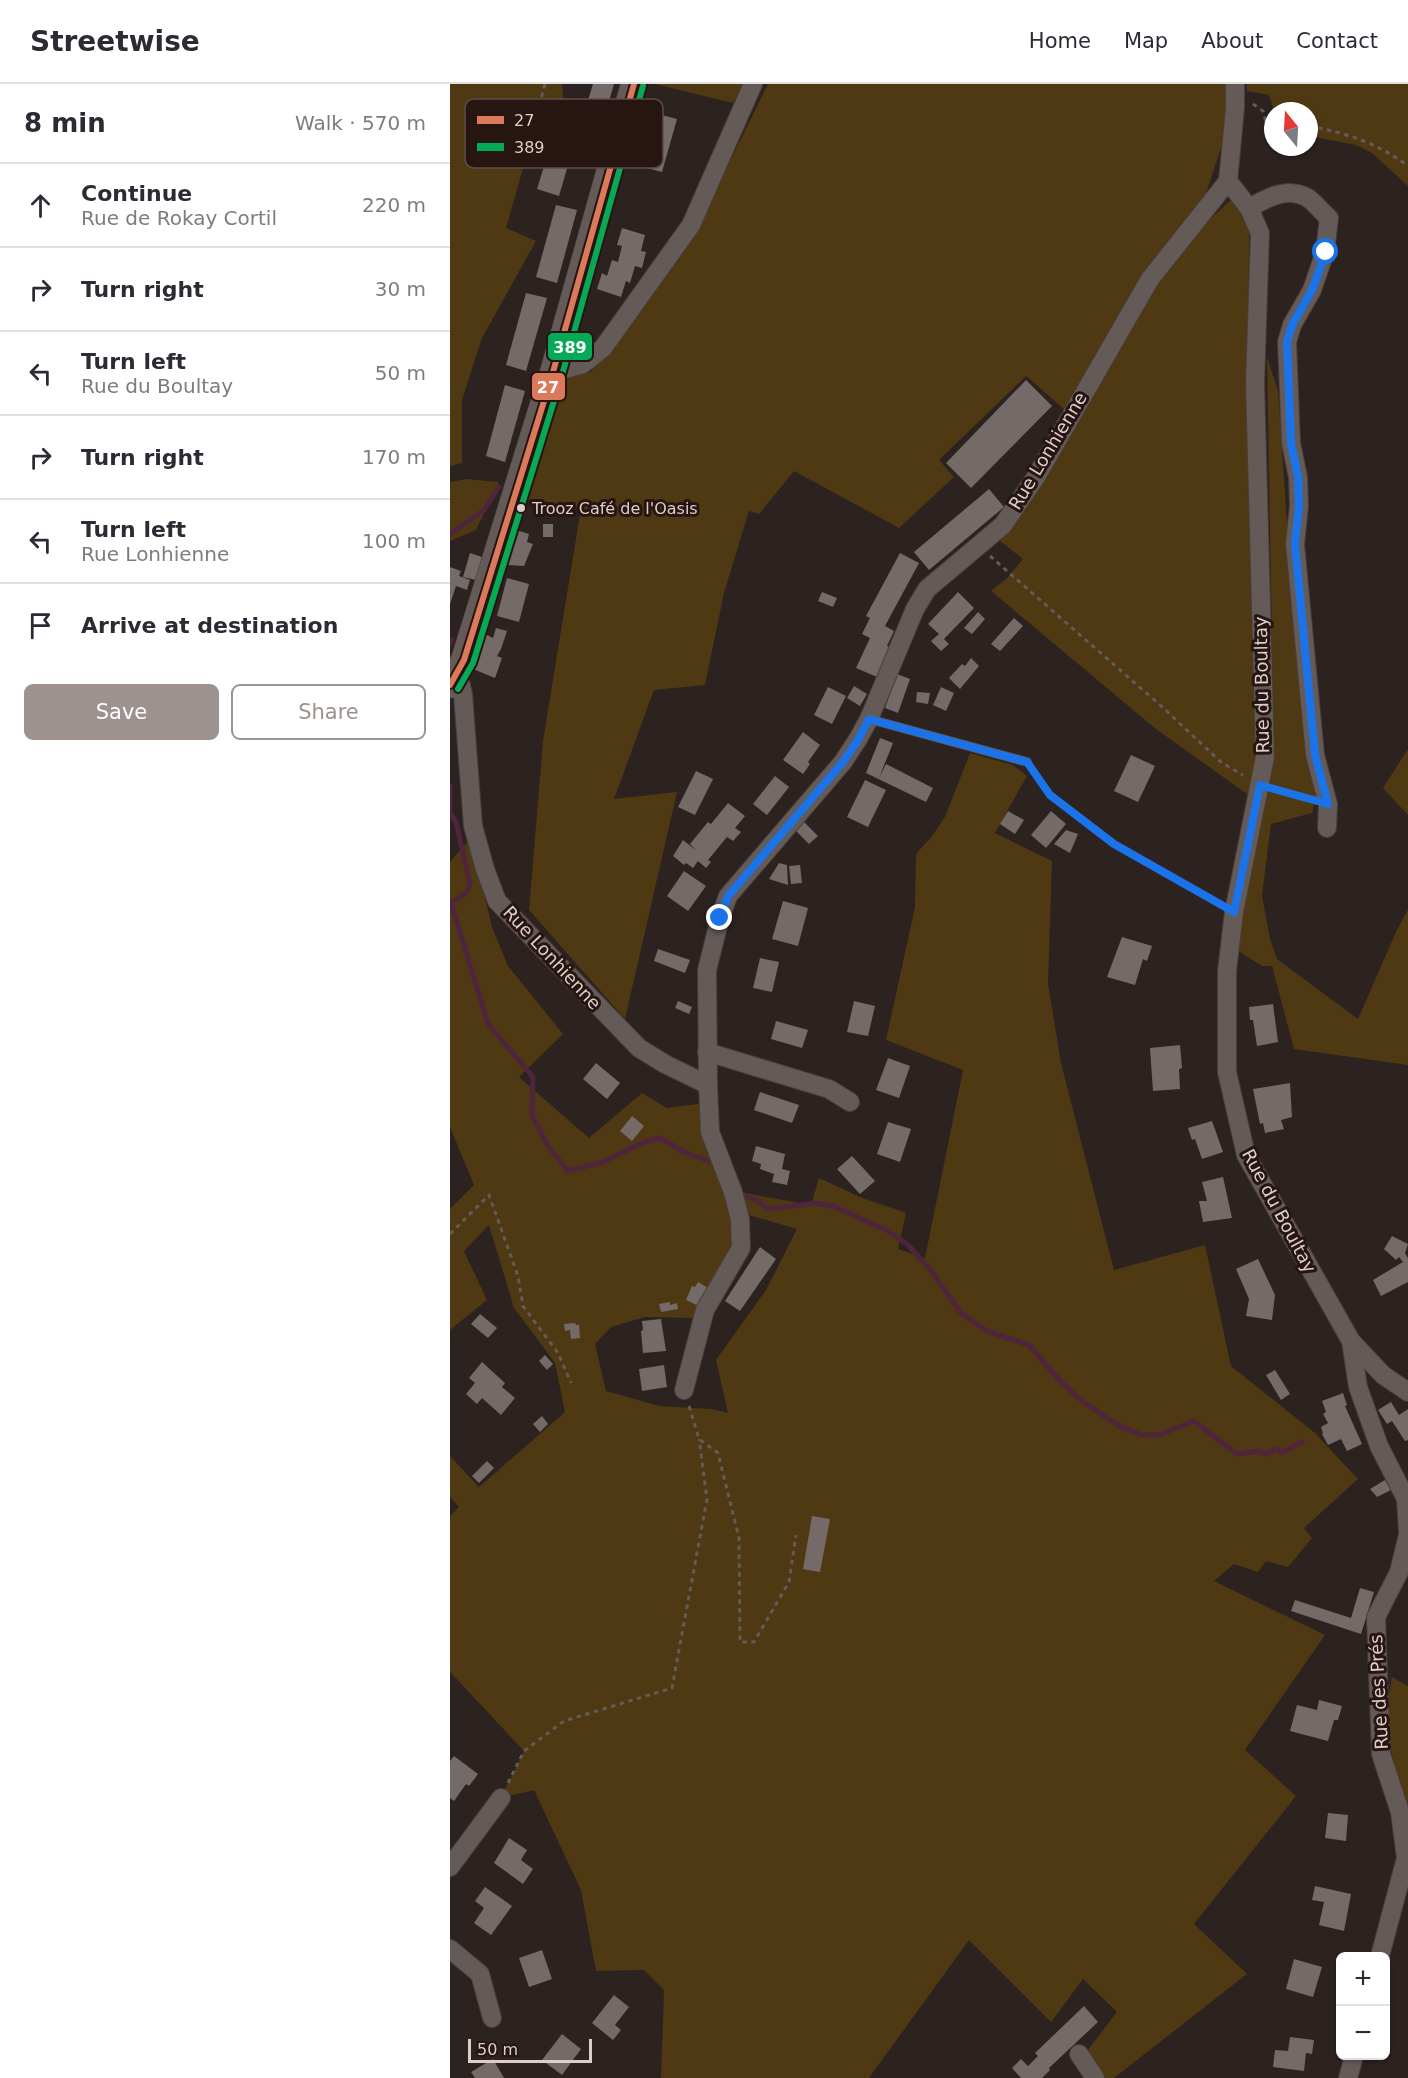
<!DOCTYPE html>
<meta charset="utf-8">
<style>
:root{--surface:#fff;--page:#f2f2f3;--text:#2b2b33;--muted:#7c7c81;--line:#e1e1e2;--accent:#9e928f}
body{margin:0;font-family:"DejaVu Sans",sans-serif;background:var(--page);color:var(--text)}
.controls{position:absolute;right:18px;bottom:18px;display:grid;overflow:hidden;border-radius:9px;box-shadow:0 2px 4px #0004}
.controls button{width:54px;height:54px;display:grid;place-items:center;padding:0;border:0;border-bottom:2px solid var(--line);background:var(--surface);color:var(--text);font:30px sans-serif}
.compass{position:absolute;left:814px;top:18px;width:54px;height:54px;border-radius:50%;background:var(--surface);box-shadow:0 2px 4px #0004;rotate:342deg}
.scale{position:absolute;left:18px;bottom:15px;width:124px;box-sizing:border-box;padding-left:6px;border:3px solid #dbcecb;border-top:0;font-size:16px;line-height:21px;white-space:nowrap;color:#dbcecb;-webkit-text-stroke:4px #271511;paint-order:stroke}
.stop{position:absolute;width:18px;height:18px;margin:-14px;border:4px solid #1a73e8;border-radius:50%;background:#fff}
.stop.end{background:#1a73e8;border-color:#fff;box-shadow:0 2px 6px #0008}
.list{margin:0;padding:0;list-style:none}
h2{display:flex;justify-content:space-between;align-items:center;height:78px;margin:0;padding:0 24px;font-size:26px}
h2 small{font-size:20px;font-weight:400;color:var(--muted)}
.list li{display:grid;grid-template-columns:39px 1fr auto;gap:18px;align-items:center;box-sizing:border-box;height:84px;padding:0 24px;border-top:2px solid var(--line)}
.list b{display:block;font-size:22px;white-space:nowrap}
.list p{margin:0;font-size:20px;white-space:nowrap;color:var(--muted)}
.list em{font-size:20px;font-style:normal;color:var(--muted)}
.actions{display:flex;gap:12px;padding:18px 24px}
.actions a{flex:1;padding:14px 0;border:2px solid var(--accent);border-radius:9px;text-align:center;font-size:21px;color:var(--accent)}
.actions .main{background:var(--accent);color:#fff}
.icon{flex:none;width:33px;height:33px;fill:none;stroke:currentColor;stroke-width:2;stroke-linecap:round;stroke-linejoin:round}
.map{position:relative;flex:none;width:958px;height:1994px;overflow:hidden}
header{display:flex;align-items:center;gap:36px;box-sizing:border-box;height:84px;padding:0 30px;background:var(--surface);border-bottom:2px solid var(--line)}
header strong{font-size:28px}
nav{display:flex;gap:33px;margin-inline-start:auto;font-size:21px}
main{display:flex}
aside{flex:1;background:var(--surface)}
.map>svg:first-child{display:block}
.green{fill:#4e3912}
.lines{fill:none;stroke-linecap:round;stroke-linejoin:round}
.stream{stroke:#50243d;stroke-width:5}
.building{fill:#746b68}
.lane-casing{stroke:#483e3c;stroke-width:10}
.street-casing{stroke:#483e3c;stroke-width:20}
.secondary-casing{stroke:#483e3c;stroke-width:27}
.path{stroke:#635b59;stroke-width:3;stroke-dasharray:4.5 4.5;stroke-linecap:butt}
.lane{stroke:#645b59;stroke-width:9}
.street{stroke:#645b59;stroke-width:18}
.secondary{stroke:#645b59;stroke-width:26}
.bus-1-casing{stroke:#271511;stroke-width:10}
.bus-2-casing{stroke:#271511;stroke-width:10}
.bus-1{stroke:#db795b;stroke-width:6}
.bus-2{stroke:#06aa56;stroke-width:6}
.route{stroke:#1a73e8;stroke-width:8}
.bus-dot{fill:#dbcecb;stroke:#271511;stroke-width:2}
.labels{text-anchor:middle;stroke-width:6;stroke-linejoin:round;paint-order:stroke}
.bus-label{font-size:16px;fill:#dbcecb;stroke:#271511;text-anchor:start}
.street-label{font-size:18px;fill:#dbcecb;stroke:#271511}
.key{fill:#271511;stroke:#5d4c49;stroke-width:1.5}
.key-label{font-size:16px;fill:#dbcecb}
.line-badge{stroke:#271511;stroke-width:2}
.badge-label{font-size:16px;text-anchor:middle;font-weight:bold;fill:#fff}
</style>
<header>
<strong>Streetwise</strong>
<nav><a>Home</a><a>Map</a><a>About</a><a>Contact</a></nav>
</header>
<main>
<aside>
<h2>8 min<small>Walk · 570 m</small></h2>
<ul class="list">
<li><svg class="icon" aria-label="ahead" viewBox="0 0 24 24"><path d="M12 20V5M6 11l6-6 6 6"/></svg><div><b>Continue</b><p>Rue de Rokay Cortil</p></div><em>220 m</em></li>
<li><svg class="icon" aria-label="right" viewBox="0 0 24 24"><path d="M7 20v-9h11M14 6l5 5-5 5"/></svg><div><b>Turn right</b></div><em>30 m</em></li>
<li><svg class="icon" aria-label="left" viewBox="0 0 24 24"><path d="M17 20v-9H6M10 6l-5 5 5 5"/></svg><div><b>Turn left</b><p>Rue du Boultay</p></div><em>50 m</em></li>
<li><svg class="icon" aria-label="right" viewBox="0 0 24 24"><path d="M7 20v-9h11M14 6l5 5-5 5"/></svg><div><b>Turn right</b></div><em>170 m</em></li>
<li><svg class="icon" aria-label="left" viewBox="0 0 24 24"><path d="M17 20v-9H6M10 6l-5 5 5 5"/></svg><div><b>Turn left</b><p>Rue Lonhienne</p></div><em>100 m</em></li>
<li><svg class="icon" aria-label="arrive" viewBox="0 0 24 24"><path d="M6 21V4h12l-3 4 3 4H6"/></svg><div><b>Arrive at destination</b></div></li>
</ul>
<div class="actions"><a class="main">Save</a><a>Share</a></div>
</aside>
<div class="map">
<svg width="958" height="1994" viewBox="0 0 958 1994">
<rect width="100%" height="100%" fill="#2c2220"/>
<g class="green">
<polygon points="0,0 112,0 115,32 84,46 56,144 86,157 32,254 12,316 12,379 0,382"/>
<polygon points="205,0 295,0 283,19"/>
<polygon points="318,0 776,0 775,52 755,112 614,325 576,292 489,376 504,393 449,444 344,387 309,430 299,427 274,509 255,601 204,606 164,715 227,708 175,935 79,826 93,657 131,424 71,416 109,293 141,288 244,150"/>
<polygon points="797,0 958,0 958,102 922,69 906,61 859,52 859,27 824,27 819,11 797,7"/>
<polygon points="782,115 805,145 799,152 798,347 808,688 797,710 706,645 541,507 557,494 573,475 550,457 592,400 691,227 736,157"/>
<polygon points="817,273 828,307 839,468 868,703 862,729 821,740 812,812 820,855 827,875 908,935 946,848 958,825 958,981 844,965 822,882 812,882 787,866 798,781 824,678"/>
<polygon points="16,395 49,398 26,446 0,457 0,398"/>
<polygon points="958,665 958,731 933,704"/>
<polygon points="520,669 563,681 577,692 545,749 602,777 598,900 611,979 664,1186 755,1161 781,1282 865,1349 908,1395 854,1444 862,1454 838,1483 816,1477 808,1488 784,1480 764,1497 875,1551 795,1666 846,1712 744,1840 797,1890 664,1994 655,1994 637,1967 667,1928 633,1895 601,1938 519,1856 419,1994 211,1994 214,1906 194,1886 146,1887 131,1806 84,1706 51,1714 74,1667 0,1588 0,1432 9,1423 0,1413 0,1372 29,1403 115,1328 105,1279 64,1224 39,1141 14,1167 37,1216 0,1246 0,1125 24,1101 0,1043 0,778 21,754 42,843 58,882 113,950 69,993 139,1054 192,1009 217,1024 255,1019 277,1110 284,1161 245,1234 195,1233 161,1243 145,1260 156,1307 210,1322 261,1325 278,1329 266,1276 316,1206 347,1145 299,1131 289,1108 361,1121 369,1094 410,1113 456,1129 448,1165 475,1174 513,986 436,956 465,823 466,770 482,752 495,733"/>
<polygon points="942,1593 958,1602 958,1733 934,1639"/>
</g>
<g class="lines">
<g class="stream">
<polyline points="0,450 34,426 49,403"/>
<polyline points="0,559 1,556"/>
<polyline points="0,702 0,725"/>
<polyline points="0,729 6,738 20,800 16,809 1,819 38,940 83,993 82,1031 98,1062 118,1087 153,1078 192,1059 210,1054 236,1069 259,1077"/>
<polyline points="298,1113 308,1117 318,1125 366,1119 383,1122 438,1147 457,1160 479,1184 511,1229 537,1247 579,1261 611,1298 632,1317 671,1343 692,1351 709,1351 744,1337 787,1370 807,1367 817,1370 826,1365 831,1369 852,1358"/>
</g>
</g>
<g class="building">
<polygon points="143,0 164,0 149,52 129,46"/>
<polygon points="204,29 227,35 212,88 189,82"/>
<polygon points="104,50 125,57 109,112 87,105"/>
<polygon points="106,121 127,126 107,199 86,193"/>
<polygon points="172,144 195,151 191,167 196,168 192,184 185,182 180,199 176,197 171,213 147,205 152,189 157,192 162,176 168,178 172,162 167,161"/>
<polygon points="76,209 97,214 76,287 56,281"/>
<polygon points="576,296 602,322 521,404 496,379"/>
<polygon points="55,301 75,307 55,378 36,372"/>
<polygon points="539,405 554,423 479,486 464,468"/>
<rect x="93" y="440" width="10" height="13"/>
<polygon points="66,446 79,450 77,458 83,460 74,482 56,481"/>
<polygon points="20,469 32,473 26,496 13,493"/>
<polygon points="450,469 469,479 435,542 444,547 437,562 440,563 427,593 406,584 420,554 412,550 420,534 416,532"/>
<polygon points="0,483 11,487 9,492 20,496 17,506 6,502 0,520"/>
<polygon points="57,494 79,500 69,538 47,532"/>
<polygon points="372,508 387,514 383,523 368,517"/>
<polygon points="508,508 524,524 494,555 499,560 491,567 481,557 489,550 478,540"/>
<polygon points="528,528 535,535 522,550 514,544"/>
<polygon points="564,534 573,542 550,567 541,560"/>
<polygon points="46,544 57,547 51,565 47,572 52,574 45,594 23,585 35,550 43,554"/>
<polygon points="521,574 529,582 510,605 499,594 512,580 515,582"/>
<polygon points="447,590 460,595 448,629 435,624"/>
<polygon points="404,602 417,610 410,622 397,614"/>
<polygon points="378,603 396,612 382,640 364,631"/>
<polygon points="491,603 504,609 496,627 483,621"/>
<polygon points="467,608 480,609 478,620 466,618"/>
<polygon points="353,648 370,661 358,678 360,680 353,690 333,676"/>
<polygon points="430,654 443,659 429,694 436,680 483,704 476,718 416,689"/>
<polygon points="681,671 705,682 688,718 664,707"/>
<polygon points="246,687 263,695 245,731 228,723"/>
<polygon points="325,692 339,703 317,731 303,720"/>
<polygon points="415,696 436,706 418,743 397,733"/>
<polygon points="278,719 295,732 285,744 291,748 283,757 277,753 258,776 261,778 256,784 248,777 243,784 236,779 234,781 223,772 233,756 247,767 240,760 258,738 261,740"/>
<polygon points="558,727 574,736 565,750 550,740"/>
<polygon points="601,727 616,740 596,764 581,751"/>
<polygon points="353,737 368,752 359,760 345,746"/>
<polygon points="616,746 628,750 620,769 604,760"/>
<polygon points="329,779 337,781 338,801 319,795"/>
<polygon points="350,781 352,799 341,800 339,782"/>
<polygon points="234,787 256,802 238,827 217,812"/>
<polygon points="333,817 358,824 348,862 322,855"/>
<polygon points="672,853 702,862 697,877 693,875 685,901 657,893"/>
<polygon points="208,865 240,876 235,889 204,877"/>
<polygon points="310,874 329,878 322,908 303,904"/>
<polygon points="228,917 242,923 239,930 225,924"/>
<polygon points="404,917 425,922 418,952 397,948"/>
<polygon points="823,920 828,958 807,962 803,936 800,936 799,923"/>
<polygon points="326,937 358,946 352,964 321,955"/>
<polygon points="730,961 732,984 729,985 730,1005 703,1007 700,964"/>
<polygon points="438,974 460,982 449,1014 426,1006"/>
<polygon points="146,979 170,999 157,1015 133,995"/>
<polygon points="840,999 842,1033 831,1036 834,1045 815,1049 813,1039 810,1040 803,1005"/>
<polygon points="310,1008 349,1021 342,1039 304,1026"/>
<polygon points="182,1032 194,1042 182,1057 170,1047"/>
<polygon points="762,1037 773,1068 752,1075 745,1055 742,1056 738,1044"/>
<polygon points="438,1038 461,1045 450,1078 427,1070"/>
<polygon points="306,1062 335,1070 332,1085 340,1087 337,1101 322,1098 324,1090 310,1085 311,1080 302,1077"/>
<polygon points="402,1072 425,1097 410,1110 387,1085"/>
<polygon points="773,1093 782,1134 753,1138 749,1117 757,1117 752,1098"/>
<polygon points="942,1152 958,1160 955,1169 958,1174 958,1198 931,1212 923,1196 953,1178 949,1173 946,1176 934,1165"/>
<polygon points="310,1163 326,1175 290,1227 275,1217"/>
<polygon points="808,1175 825,1211 822,1236 796,1232 799,1215 786,1185"/>
<polygon points="248,1198 258,1204 251,1223 236,1216 242,1202 245,1203"/>
<polygon points="220,1218 220,1221 227,1219 228,1225 211,1228 209,1220"/>
<polygon points="30,1230 47,1244 38,1254 21,1240"/>
<polygon points="211,1235 216,1267 193,1269 191,1247 193,1246 192,1237"/>
<polygon points="125,1239 126,1241 129,1241 130,1254 121,1255 120,1246 115,1247 114,1240"/>
<polygon points="95,1271 103,1280 97,1286 89,1277"/>
<polygon points="32,1278 55,1299 52,1303 65,1314 51,1331 32,1314 27,1320 16,1310 25,1299 19,1294"/>
<polygon points="214,1281 217,1303 192,1307 189,1285"/>
<polygon points="825,1286 840,1310 831,1316 816,1291"/>
<polygon points="893,1309 897,1321 895,1322 912,1360 897,1367 891,1355 878,1361 872,1350 873,1349 871,1343 878,1339 873,1330 876,1328 872,1317"/>
<polygon points="941,1318 949,1331 958,1325 958,1356 955,1357 942,1337 937,1340 928,1326"/>
<polygon points="92,1332 98,1340 90,1348 83,1340"/>
<polygon points="37,1377 44,1384 29,1399 22,1392"/>
<polygon points="935,1396 941,1406 927,1413 920,1405"/>
<polygon points="362,1432 380,1435 370,1488 353,1485"/>
<polygon points="910,1504 924,1508 911,1550 841,1527 845,1516 901,1534"/>
<polygon points="869,1616 892,1622 888,1636 884,1636 878,1657 840,1647 847,1621 867,1626"/>
<polygon points="4,1672 28,1690 19,1702 16,1700 4,1717 0,1714 0,1677"/>
<polygon points="878,1729 898,1731 896,1757 875,1754"/>
<polygon points="59,1754 77,1766 71,1776 83,1785 73,1800 44,1779"/>
<polygon points="865,1802 901,1810 894,1847 869,1841 874,1818 862,1816"/>
<polygon points="35,1803 62,1822 41,1851 24,1839 34,1824 25,1817"/>
<polygon points="92,1866 102,1895 79,1903 69,1874"/>
<polygon points="844,1875 872,1883 863,1913 836,1905"/>
<polygon points="164,1911 179,1923 165,1941 171,1946 163,1956 142,1939"/>
<polygon points="634,1922 648,1938 599,1984 600,1986 592,1994 571,1994 562,1984 571,1975 578,1982 588,1972 585,1969"/>
<polygon points="112,1950 131,1965 112,1991 92,1976"/>
<polygon points="840,1953 864,1956 862,1970 856,1969 854,1987 823,1983 825,1966 838,1967"/>
<polygon points="43,1975 54,1994 25,1994 21,1988"/>
</g>
<g class="lines">
<g class="lane-casing">
<polyline id="lane" points="419,635 577,678"/>
</g>
<g class="street-casing">
<g id="street">
<polyline points="778,97 799,124 810,149 805,299 815,673 784,828 777,887 777,988 796,1071 901,1257 933,1291 958,1308"/>
<path d="M 799,124 C 817,114 837,102 858,114 C 865,119 872,128 879,134 L 875,168 L 862,206 L 842,241 L 837,258 L 841,359 L 848,393 L 849,422 L 845,460 L 865,671 L 878,720 L 877,744"/>
<polyline points="103,288 133,280 153,264 241,141 303,0"/>
<polyline points="8,590 13,610 23,742 35,785 47,817 189,964 215,980 258,1001"/>
<polyline points="257,968 379,1005 400,1018"/>
<polyline points="901,1257 908,1303 929,1362 956,1415 958,1447"/>
<polyline points="234,1306 255,1226 291,1164 290,1135 283,1108 260,1048 258,1001 257,886 270,834 278,812 393,678 408,655 419,635 465,525 477,505 553,441 586,393 700,195 778,97 785,24 785,0"/>
<polyline points="0,1783 51,1714"/>
<polyline points="0,1865 30,1890 42,1934"/>
<polyline points="930,1872 956,1774 950,1728 931,1670 926,1533 949,1488 958,1451"/>
<polyline points="629,1970 645,1994"/>
<polyline points="898,1994 904,1972"/>
</g>
</g>
<g class="secondary-casing">
<polyline id="secondary" points="0,601 14,576 103,288 184,0"/>
</g>
<g class="path">
<polyline points="95,0 88,26 99,39 148,54"/>
<polyline points="803,20 813,27 818,46 823,49"/>
<path d="M 859,42 C 897,49 927,59 958,82"/>
<polyline points="540,472 710,621 772,679 793,691"/>
<polyline points="583,687 600,711 664,760 769,820"/>
<polyline points="824,705 858,714"/>
<polyline points="0,1150 39,1111 68,1192 73,1222 108,1269 121,1299"/>
<polyline points="239,1322 249,1355 268,1369 289,1454 290,1558 304,1558 339,1498 346,1451"/>
<polyline points="58,1699 74,1667 114,1637 222,1604 257,1415 249,1355"/>
</g>
<use href="#lane" class="lane"/>
<use href="#street" class="street"/>
<use href="#secondary" class="secondary"/>
<g class="bus-1-casing">
<polyline id="bus-1" points="0,601 14,576 103,288 184,0"/>
</g>
<g class="bus-2-casing">
<polyline id="bus-2" points="8,605 23,579 112,291 193,2"/>
</g>
<use href="#bus-1" class="bus-1"/>
<use href="#bus-2" class="bus-2"/>
</g>
<g class="lines">
<polyline class="route" points="270,834 278,812 393,678 408,656 419,635 577,678 600,711 664,760 784,828 810,701 878,720 865,671 845,460 849,422 848,393 841,359 837,258 842,241 862,206 876,168"/>
</g>
<circle class="bus-dot" cx="71" cy="424" r="5"/>
<g class="labels">
<g class="bus-label">
<text x="82" y="430">Trooz Café de l'Oasis</text>
</g>
<g class="street-label">
<text transform="translate(598 367) rotate(-59)" y="6">Rue Lonhienne</text>
<text transform="translate(812 601) rotate(-91)" y="6">Rue du Boultay</text>
<text transform="translate(102 874) rotate(47)" y="6">Rue Lonhienne</text>
<text transform="translate(829 1127) rotate(62)" y="6">Rue du Boultay</text>
<text transform="translate(929 1608) rotate(-93)" y="6">Rue des Prés</text>
</g>
</g>
<rect x="15" y="15" width="198" height="69" rx="9" class="key"/>
<rect x="27" y="32" width="27" height="8" fill="#db795b"/>
<rect x="27" y="59" width="27" height="8" fill="#06aa56"/>
<g class="key-label">
<text x="64" y="42">27</text>
<text x="64" y="69">389</text>
</g>
<g class="line-badge">
<rect x="97" y="248" width="46" height="29" rx="6" fill="#06aa56"/>
<rect x="81" y="288" width="35" height="29" rx="6" fill="#db795b"/>
</g>
<g class="badge-label">
<text x="120" y="269">389</text>
<text x="98" y="309">27</text>
</g>
</svg>
<div class="controls">
<button>+</button>
<button>−</button>
</div>
<svg class="compass" viewBox="-18 -18 36 36"><path d="M0-13l5 13h-10z" fill="#e53935"/><path d="M0 13l5-13h-10z" fill="#7c7c81"/></svg>
<div class="scale">50 m</div>
<div class="stop" style="left:876px;top:168px"></div>
<div class="stop end" style="left:270px;top:834px"></div>
</div>
</main>
